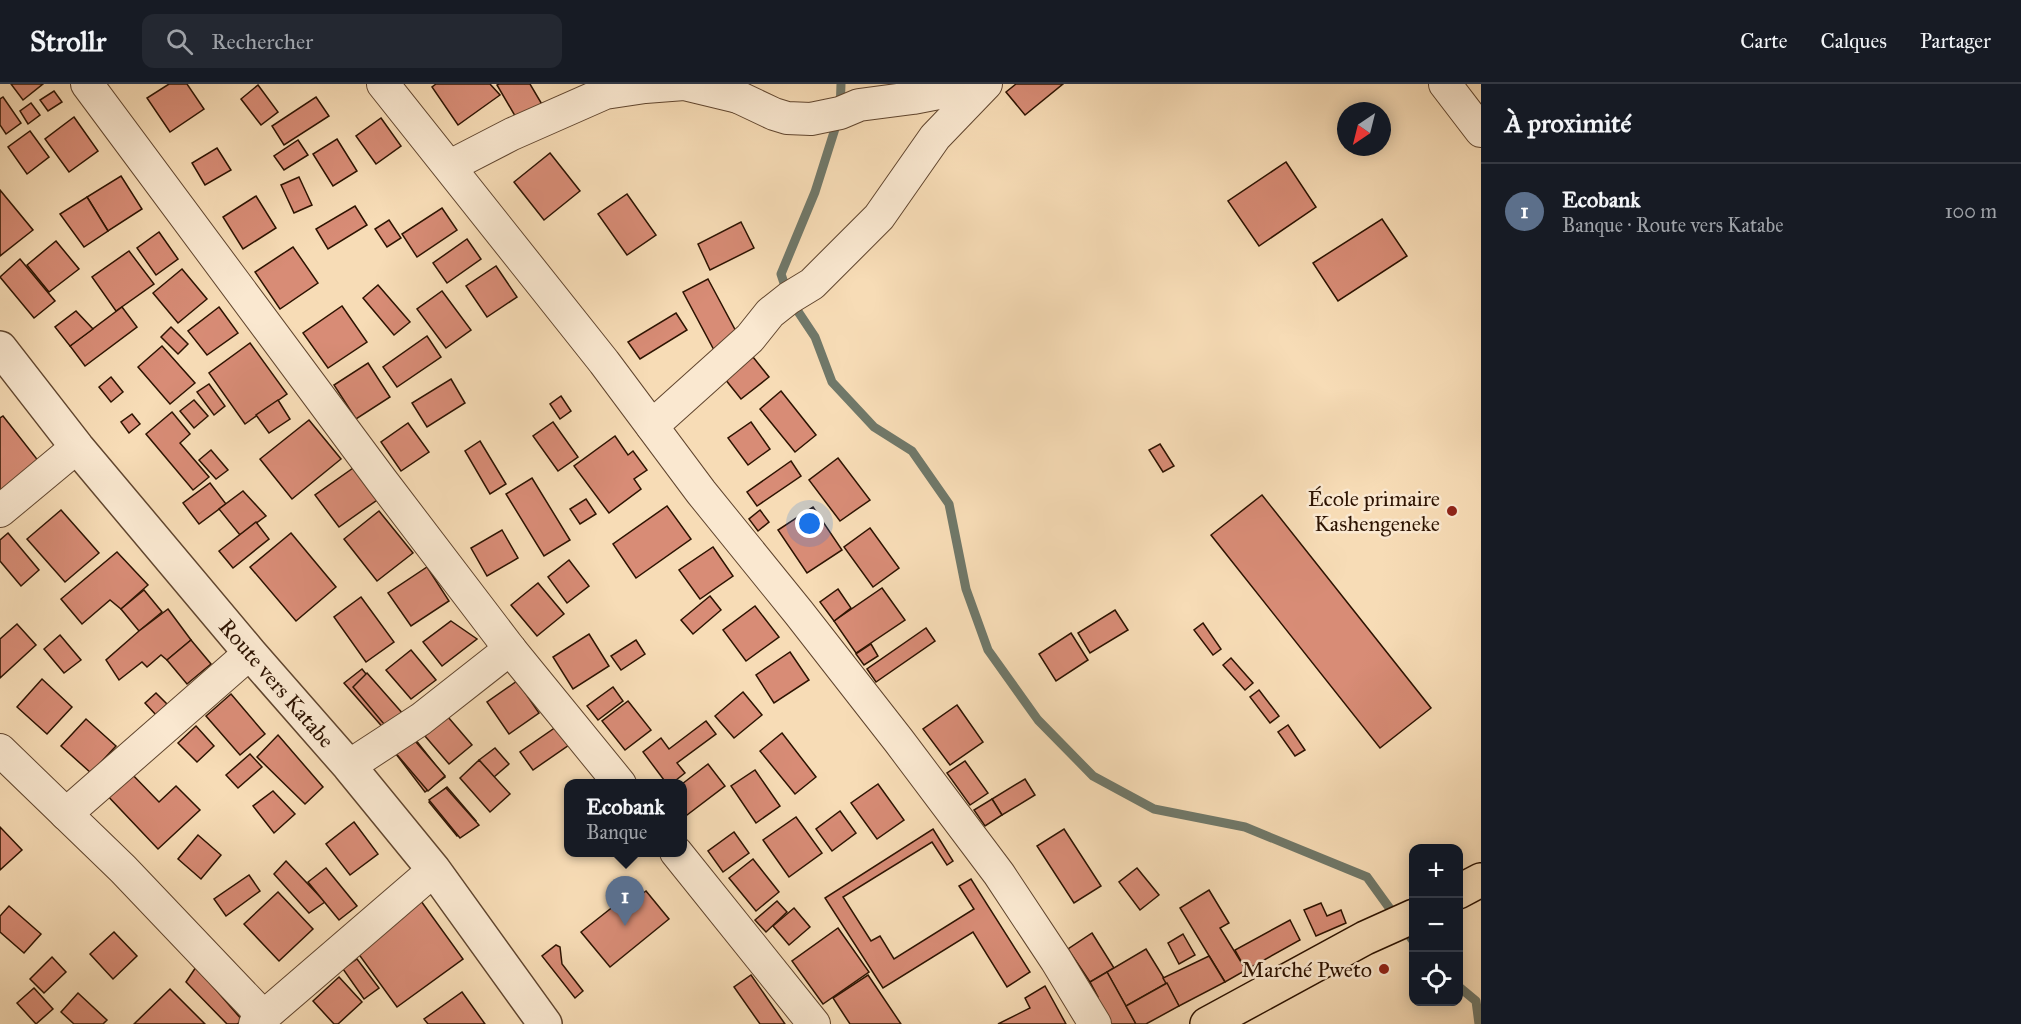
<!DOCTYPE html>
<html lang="fr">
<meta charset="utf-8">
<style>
:root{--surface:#171b24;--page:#242831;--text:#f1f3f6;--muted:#9ea1a6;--line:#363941;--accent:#c59692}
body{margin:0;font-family:"IM FELL Great Primer",serif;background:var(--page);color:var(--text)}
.controls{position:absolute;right:18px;bottom:18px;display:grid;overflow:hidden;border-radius:12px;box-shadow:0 3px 15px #0003}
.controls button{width:54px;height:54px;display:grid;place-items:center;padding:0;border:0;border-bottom:2px solid var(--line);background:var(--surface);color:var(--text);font:30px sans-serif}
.compass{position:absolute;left:1337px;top:18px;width:54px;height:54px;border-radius:50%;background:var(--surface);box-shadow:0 3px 15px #0003;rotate:215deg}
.you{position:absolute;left:810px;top:440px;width:21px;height:21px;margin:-15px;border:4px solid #fff;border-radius:50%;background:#1a73e8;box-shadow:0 0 0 9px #1a73e833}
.badge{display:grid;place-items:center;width:39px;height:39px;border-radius:50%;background:var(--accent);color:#fff;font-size:20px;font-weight:700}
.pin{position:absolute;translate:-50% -50px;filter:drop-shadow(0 2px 3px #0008)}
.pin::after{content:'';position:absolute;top:32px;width:21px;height:18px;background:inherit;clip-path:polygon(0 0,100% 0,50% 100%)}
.popup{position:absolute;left:564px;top:695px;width:123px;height:78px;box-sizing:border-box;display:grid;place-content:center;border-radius:12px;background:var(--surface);filter:drop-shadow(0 2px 4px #0005);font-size:20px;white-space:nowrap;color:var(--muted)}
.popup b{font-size:22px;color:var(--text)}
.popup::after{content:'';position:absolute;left:50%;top:100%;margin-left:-12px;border:12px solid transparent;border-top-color:var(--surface)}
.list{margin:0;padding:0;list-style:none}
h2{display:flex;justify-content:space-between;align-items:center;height:78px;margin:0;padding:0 24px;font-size:26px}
h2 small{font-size:20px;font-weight:400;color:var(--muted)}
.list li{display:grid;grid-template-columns:39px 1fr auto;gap:18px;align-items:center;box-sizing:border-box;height:96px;padding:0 24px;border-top:2px solid var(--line)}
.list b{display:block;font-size:22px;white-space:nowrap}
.list p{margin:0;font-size:20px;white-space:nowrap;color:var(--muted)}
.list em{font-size:20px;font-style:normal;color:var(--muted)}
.icon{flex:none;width:33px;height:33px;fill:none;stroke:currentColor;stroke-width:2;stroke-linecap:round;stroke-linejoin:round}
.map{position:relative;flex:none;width:1481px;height:940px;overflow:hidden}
header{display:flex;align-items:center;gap:36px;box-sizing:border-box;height:84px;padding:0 30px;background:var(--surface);border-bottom:2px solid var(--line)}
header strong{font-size:28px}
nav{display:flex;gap:33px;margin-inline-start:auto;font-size:21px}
.search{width:420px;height:54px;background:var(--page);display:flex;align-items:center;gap:15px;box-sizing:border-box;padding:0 21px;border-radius:12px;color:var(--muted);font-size:22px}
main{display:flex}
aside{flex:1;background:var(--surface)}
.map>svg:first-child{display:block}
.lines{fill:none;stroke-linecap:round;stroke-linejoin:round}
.stream{stroke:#707869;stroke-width:9}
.building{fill:#d88c76;stroke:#2d1301;stroke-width:1.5}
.minor-casing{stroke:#60452e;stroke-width:34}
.tertiary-casing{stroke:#60452e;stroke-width:36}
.trunk-casing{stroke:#2d1301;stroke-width:36}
.minor{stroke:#fae8d0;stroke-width:32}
.tertiary{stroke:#fae8d0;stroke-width:33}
.trunk{stroke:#f7dcb6;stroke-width:33}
.poi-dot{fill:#8f2418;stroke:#fae8d0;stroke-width:2}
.labels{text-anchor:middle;stroke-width:5;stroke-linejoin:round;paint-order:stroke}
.poi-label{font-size:22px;fill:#2d1301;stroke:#fae8d0;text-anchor:end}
.street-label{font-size:22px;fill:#2d1301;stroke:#fae8d0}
</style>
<header>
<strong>Strollr</strong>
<div class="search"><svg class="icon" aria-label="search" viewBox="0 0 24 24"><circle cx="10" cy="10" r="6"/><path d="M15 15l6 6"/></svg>Rechercher</div>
<nav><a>Carte</a><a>Calques</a><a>Partager</a></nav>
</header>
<main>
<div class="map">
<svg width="1481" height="940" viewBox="0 0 1481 940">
<rect width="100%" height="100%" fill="#f7dcb6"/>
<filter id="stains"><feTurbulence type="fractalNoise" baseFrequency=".00333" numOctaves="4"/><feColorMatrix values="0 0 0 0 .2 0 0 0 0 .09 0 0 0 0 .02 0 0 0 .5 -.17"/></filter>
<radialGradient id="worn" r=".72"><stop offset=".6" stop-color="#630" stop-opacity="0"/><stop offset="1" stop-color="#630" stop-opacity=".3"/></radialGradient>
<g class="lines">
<g class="stream">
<polyline points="841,0 840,29 815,108 781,190 789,214 815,253 832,298 874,343 912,367 949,420 966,505 988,566 1038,636 1093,692 1154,725 1245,743 1367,793 1414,858"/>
<polyline points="1458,902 1476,917 1479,940"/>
</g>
</g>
<g class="building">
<polygon points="11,0 43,0 23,16"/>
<polygon points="169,0 187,0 204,25 170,48 147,14"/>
<polygon points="436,0 490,0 500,11 458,41 432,3"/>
<polygon points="499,0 530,0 543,22 518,37 497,1"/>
<polygon points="1016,0 1063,0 1025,31 1006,8"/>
<polygon points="258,1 278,28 261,41 241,15"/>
<polygon points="54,7 62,18 48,27 40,16"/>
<polygon points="3,13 21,39 6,50 0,41 0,15"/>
<polygon points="316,13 329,32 284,61 272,42"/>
<polygon points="31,19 40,31 28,40 20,27"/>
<polygon points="74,33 98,67 69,88 45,55"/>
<polygon points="381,34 401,62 376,80 356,52"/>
<polygon points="30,47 49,73 27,90 8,63"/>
<polygon points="337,55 357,87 333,102 313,70"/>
<polygon points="298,56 308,71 284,86 274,72"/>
<polygon points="217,64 231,86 205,101 192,79"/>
<polygon points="550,69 580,107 544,136 514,98"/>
<polygon points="1286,78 1316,123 1259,162 1228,117"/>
<polygon points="121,92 142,125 108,147 87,113"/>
<polygon points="299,93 312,121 294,129 281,101"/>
<polygon points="0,106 33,146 0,172"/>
<polygon points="627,110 656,151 627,171 598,130"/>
<polygon points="256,112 276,144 243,165 223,133"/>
<polygon points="87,113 108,147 84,163 60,130"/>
<polygon points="355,122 367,141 328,165 316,145"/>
<polygon points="442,124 457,146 417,173 402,150"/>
<polygon points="1382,135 1407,172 1338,217 1313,179"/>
<polygon points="389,136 401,154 387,163 375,145"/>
<polygon points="741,138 754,164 710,186 698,160"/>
<polygon points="159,148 178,175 156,191 137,164"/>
<polygon points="467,155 481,175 447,199 433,179"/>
<polygon points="56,157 79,185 49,208 27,181"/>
<polygon points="293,163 318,199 280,225 255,188"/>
<polygon points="129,167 154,200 116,227 92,193"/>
<polygon points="20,175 55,217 34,234 0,193"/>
<polygon points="496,182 517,213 487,233 466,202"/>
<polygon points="182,185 207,215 178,239 153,209"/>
<polygon points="708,195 739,253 714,266 683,208"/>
<polygon points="378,201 410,238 394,251 363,214"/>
<polygon points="442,207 471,246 446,264 417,225"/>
<polygon points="342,222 367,258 328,284 303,249"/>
<polygon points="122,223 137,243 85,282 70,262"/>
<polygon points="219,223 238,249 207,271 188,247"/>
<polygon points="76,227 93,245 70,262 55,243"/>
<polygon points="676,229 687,246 640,275 628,258"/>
<polygon points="171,243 188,260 178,270 161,253"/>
<polygon points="427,252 441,273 397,303 383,283"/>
<polygon points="250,259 287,310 245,340 209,289"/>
<polygon points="162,262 195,299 170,320 138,283"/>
<polygon points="753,273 769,293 741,315 725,295"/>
<polygon points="368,279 390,313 356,335 334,301"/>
<polygon points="111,293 123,308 111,318 99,303"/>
<polygon points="451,295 465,319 427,343 412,319"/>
<polygon points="209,300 225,322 214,331 197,308"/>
<polygon points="781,307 816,351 795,368 760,325"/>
<polygon points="561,312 571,327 560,335 550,320"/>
<polygon points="194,316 208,332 194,344 180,327"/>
<polygon points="278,316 290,335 269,349 256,331"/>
<polygon points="172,328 190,350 180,359 209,393 193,406 146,350"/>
<polygon points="132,330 140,340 129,349 121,338"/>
<polygon points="3,332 40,379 0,410 0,334"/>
<polygon points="309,336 341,375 292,415 260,375"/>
<polygon points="553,338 578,373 558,387 533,352"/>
<polygon points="751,338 770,365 748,381 728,354"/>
<polygon points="408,339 429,368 401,387 381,358"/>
<polygon points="615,352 628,371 633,367 647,386 634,395 641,405 609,429 574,382"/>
<polygon points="480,357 506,400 490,410 465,367"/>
<polygon points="1160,360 1174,382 1163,388 1149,366"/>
<polygon points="211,366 228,386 216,395 199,376"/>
<polygon points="838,374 870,416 840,437 809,396"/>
<polygon points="791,377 801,392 757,422 747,408"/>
<polygon points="356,382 380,414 339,443 315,411"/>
<polygon points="532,394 570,456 544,472 506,410"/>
<polygon points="210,399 226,420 199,440 183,419"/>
<polygon points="243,407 266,432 240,451 219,425"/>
<polygon points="1262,411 1431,624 1380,664 1211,451"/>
<polygon points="586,415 596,430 580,440 570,425"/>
<polygon points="667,422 691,455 636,494 613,460"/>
<polygon points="813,423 842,466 807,489 778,446"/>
<polygon points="61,426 99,469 65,498 27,455"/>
<polygon points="760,426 769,438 758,447 749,435"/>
<polygon points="379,427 413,469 377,497 344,455"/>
<polygon points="256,438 269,455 233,484 219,467"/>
<polygon points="870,444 899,484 873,503 844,463"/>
<polygon points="502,446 518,474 487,492 471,464"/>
<polygon points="8,449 39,486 21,502 0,477 0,456"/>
<polygon points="291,449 336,503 296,537 250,483"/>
<polygon points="713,463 733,492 700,515 679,486"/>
<polygon points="117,468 148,501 121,525 110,516 82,540 61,515"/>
<polygon points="569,476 589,502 567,519 548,493"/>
<polygon points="427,483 449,517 411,542 388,509"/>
<polygon points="538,499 564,530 537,552 511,521"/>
<polygon points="882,504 905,536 856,569 834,537"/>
<polygon points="838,505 851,524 834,537 820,518"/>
<polygon points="144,506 162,528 139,547 121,525"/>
<polygon points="710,512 721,526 693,550 681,536"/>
<polygon points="361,513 394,558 366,578 334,533"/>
<polygon points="755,522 779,553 746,577 723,546"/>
<polygon points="168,525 191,556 167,576 161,571 147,583 142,578 119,596 106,576 139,547"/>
<polygon points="1115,526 1128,546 1090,569 1078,549"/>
<polygon points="451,537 477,555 442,582 423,558"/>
<polygon points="1203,539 1221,565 1213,571 1194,546"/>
<polygon points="17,540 36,561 0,594 0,555"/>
<polygon points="926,544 935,557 876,598 867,585"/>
<polygon points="1071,549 1088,576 1056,597 1039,570"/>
<polygon points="589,550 609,582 573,605 553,573"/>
<polygon points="60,551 81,576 64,589 44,565"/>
<polygon points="191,556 211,580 187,600 167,576"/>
<polygon points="636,556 645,570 621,586 611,572"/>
<polygon points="871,560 878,572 864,581 856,570"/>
<polygon points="411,566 436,596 411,615 386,586"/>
<polygon points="790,568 809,596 774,619 756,591"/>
<polygon points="1231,574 1253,599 1245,606 1223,581"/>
<polygon points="362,585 402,635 386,647 344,599"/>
<polygon points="367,589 404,631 389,646 353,603"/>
<polygon points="42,595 72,623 47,650 17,623"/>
<polygon points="517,597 539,629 509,650 487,618"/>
<polygon points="613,603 623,617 598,636 587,622"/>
<polygon points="1259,606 1279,632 1270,639 1250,613"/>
<polygon points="743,608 762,631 734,654 715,632"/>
<polygon points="156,609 167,620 156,631 145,619"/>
<polygon points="231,610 265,650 240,671 206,632"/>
<polygon points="628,617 651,646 625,666 602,637"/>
<polygon points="957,621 983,658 950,681 923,645"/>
<polygon points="448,633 472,661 449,680 425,652"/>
<polygon points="86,635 116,662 91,689 61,662"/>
<polygon points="706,637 716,650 677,679 685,689 671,700 667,700 643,668 661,654 669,665"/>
<polygon points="1288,641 1305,666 1295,672 1278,648"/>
<polygon points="196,642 214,662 197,678 178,659"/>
<polygon points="556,643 569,661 533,686 520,668"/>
<polygon points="782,649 816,693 795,710 760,667"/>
<polygon points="411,650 445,693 425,708 393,666"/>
<polygon points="278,651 323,703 305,720 257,673"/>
<polygon points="410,651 445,692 428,707 393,666"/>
<polygon points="495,664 509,680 494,693 479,676"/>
<polygon points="250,670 262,683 238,704 226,691"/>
<polygon points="479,676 510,710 490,728 460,694"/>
<polygon points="965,677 988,709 970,721 947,689"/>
<polygon points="708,680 725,702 687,731 682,725 682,700"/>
<polygon points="128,686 159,718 176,702 200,726 158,765 104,708"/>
<polygon points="755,686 780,722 756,739 731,702"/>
<polygon points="1025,695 1035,711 1002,731 992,715"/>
<polygon points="878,700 904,736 877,755 851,719"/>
<polygon points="447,703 476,737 457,752 429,718"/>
<polygon points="446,704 479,741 460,754 429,716"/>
<polygon points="273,707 295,730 274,749 253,722"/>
<polygon points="992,715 1002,731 985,742 974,726"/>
<polygon points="840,727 856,749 832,767 816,745"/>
<polygon points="796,733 822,769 789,793 763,756"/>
<polygon points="354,738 378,770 350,791 326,760"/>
<polygon points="0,743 22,766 0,786"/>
<polygon points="933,745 953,777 947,781 932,758 843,813 871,857 880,852 894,875 974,825 959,802 971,795 1030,888 1007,903 973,848 883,904 825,814"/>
<polygon points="1064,745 1101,802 1074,819 1037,762"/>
<polygon points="734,748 749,769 723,788 708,767"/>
<polygon points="198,751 221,771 201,795 178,775"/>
<polygon points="753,775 779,808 756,827 729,794"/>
<polygon points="286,777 325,818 309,829 274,790"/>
<polygon points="326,784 357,822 339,836 308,798"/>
<polygon points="1137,784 1159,811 1140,826 1119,798"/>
<polygon points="249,791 260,807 226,832 214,815"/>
<polygon points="1209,806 1229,839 1220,844 1246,886 1225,898 1180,824"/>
<polygon points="646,807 669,835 610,883 581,848 619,818 624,824"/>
<polygon points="278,808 313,845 279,877 244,840"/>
<polygon points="421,817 463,875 397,923 355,865"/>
<polygon points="777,817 787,828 766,848 755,836"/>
<polygon points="1321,819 1327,832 1341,826 1346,839 1316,852 1304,826"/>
<polygon points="9,822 41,850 24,869 0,848 0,832"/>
<polygon points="794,824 810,843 789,861 773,842"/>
<polygon points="1290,836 1300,856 1246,886 1235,866"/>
<polygon points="838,844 869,888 823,920 792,877"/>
<polygon points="114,848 137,872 113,895 90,870"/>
<polygon points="1092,849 1114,884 1090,898 1068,865"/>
<polygon points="1183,850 1195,871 1179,880 1168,859"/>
<polygon points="556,861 560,863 562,880 583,907 575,914 542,872"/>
<polygon points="1146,865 1167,899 1126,922 1107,888"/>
<polygon points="1209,872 1225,898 1179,922 1163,894"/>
<polygon points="52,873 66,888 44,909 30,895"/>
<polygon points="357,875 379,904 364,915 343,885"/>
<polygon points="196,883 243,937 237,940 227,940 186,898"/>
<polygon points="1107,888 1136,940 1104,940 1091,917 1098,913 1090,898"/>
<polygon points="751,891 785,940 760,940 734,903"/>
<polygon points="868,891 901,940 850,940 833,914"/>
<polygon points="339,893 362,918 338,940 334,940 313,917"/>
<polygon points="1167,899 1179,922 1146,940 1136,940 1126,922"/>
<polygon points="1045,902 1066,940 998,940 1030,924 1025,914"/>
<polygon points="34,904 53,925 36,940 17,919"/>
<polygon points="170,905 205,940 134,940"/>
<polygon points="462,908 485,940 428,940 424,935"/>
<polygon points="78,909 107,936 103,940 74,940 61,928"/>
</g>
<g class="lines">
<g class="minor-casing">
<g id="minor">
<polyline points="87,0 382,397 510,565 620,700"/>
<polyline points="383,0 604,278 701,408 799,529 899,657 999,790 1056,876 1095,940"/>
<polyline points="728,0 738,13 774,30 787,34 811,35 840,29 859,21 913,14 985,0"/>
<polyline points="1445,0 1481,47"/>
<polyline points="450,82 512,50 605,9 645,3 684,0 738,13"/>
<polyline points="652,342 750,254 770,229 789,214 812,200 879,133 935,53 986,0"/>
<polyline points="0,427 77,363"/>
<polyline points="0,666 123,785 263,932"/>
<polyline points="349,682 421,635 510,565"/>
<polyline points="66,730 250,569"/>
<polyline points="676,768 814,940"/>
<polyline points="255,940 434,786"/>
</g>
</g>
<g class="tertiary-casing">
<polyline id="tertiary" points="0,264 77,363 250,569 349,682 434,786 545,940"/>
</g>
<g class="trunk-casing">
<g id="trunk">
<polyline points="1458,808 1481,796"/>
<polyline points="1207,940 1365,854 1414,832"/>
</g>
</g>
<use href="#minor" class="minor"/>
<use href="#tertiary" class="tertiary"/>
<use href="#trunk" class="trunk"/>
</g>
<g class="poi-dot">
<circle cx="1452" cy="427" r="6"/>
<circle cx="1384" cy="885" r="6"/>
</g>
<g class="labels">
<g class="poi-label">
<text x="1440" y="422">École primaire<tspan x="1440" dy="25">Kashengeneke</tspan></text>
<text x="1372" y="893">Marché Pweto</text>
</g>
<g class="street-label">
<text transform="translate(277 599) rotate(49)" y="8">Route vers Katabe</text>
</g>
</g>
<rect width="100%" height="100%" filter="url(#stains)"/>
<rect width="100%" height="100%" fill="url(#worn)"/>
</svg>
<div class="controls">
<button>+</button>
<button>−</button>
<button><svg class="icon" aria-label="locate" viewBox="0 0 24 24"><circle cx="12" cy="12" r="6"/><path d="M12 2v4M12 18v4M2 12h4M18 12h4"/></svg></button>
</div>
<svg class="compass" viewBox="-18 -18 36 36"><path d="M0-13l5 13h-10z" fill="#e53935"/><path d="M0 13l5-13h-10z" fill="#9ea1a6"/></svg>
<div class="you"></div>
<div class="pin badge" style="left:625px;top:842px;background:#5c6f8a">1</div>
<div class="popup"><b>Ecobank</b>Banque</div>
</div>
<aside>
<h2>À proximité<small></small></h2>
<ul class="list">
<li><span class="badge" style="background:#5c6f8a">1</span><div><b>Ecobank</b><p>Banque · Route vers Katabe</p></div><em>100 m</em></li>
</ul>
</aside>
</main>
